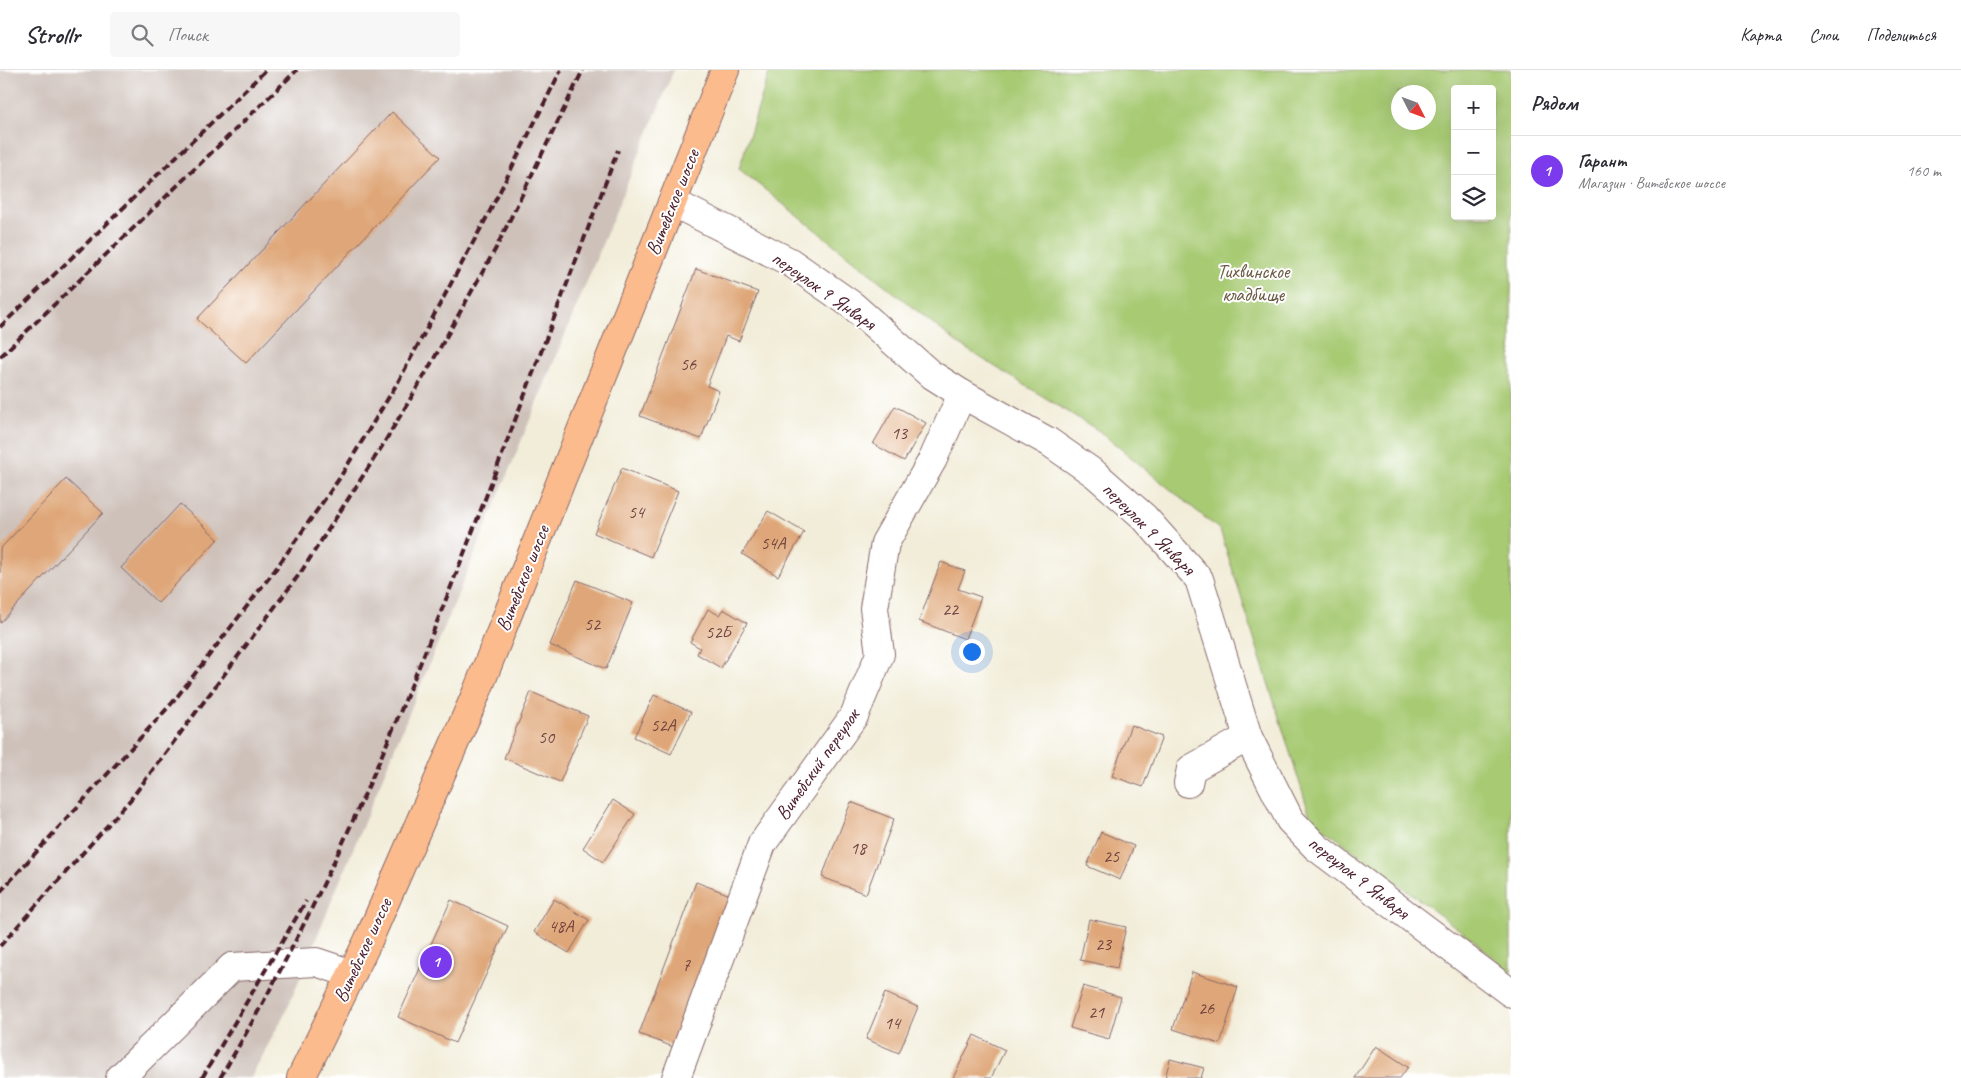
<!DOCTYPE html>
<html lang="ru">
<meta charset="utf-8">
<style>
:root{--surface:#fff;--page:#f7f7f7;--text:#2b2b33;--muted:#7c7c81;--line:#e1e1e2;--accent:#7c3aed}
body{margin:0;font-family:Caveat,sans-serif;background:var(--page);color:var(--text)}
.controls{position:absolute;right:15px;top:15px;display:grid;overflow:hidden;border-radius:5px;box-shadow:0 5px 20px #0002}
.controls button{width:45px;height:45px;display:grid;place-items:center;padding:0;border:0;border-bottom:1px solid var(--line);background:var(--surface);color:var(--text);font:25px sans-serif}
.compass{position:absolute;left:1391px;top:15px;width:45px;height:45px;border-radius:50%;background:var(--surface);box-shadow:0 5px 20px #0002;rotate:132deg}
.you{position:absolute;left:971px;top:581px;width:18px;height:18px;margin:-12px;border:4px solid #fff;border-radius:50%;background:#1a73e8;box-shadow:0 0 0 8px #1a73e833}
.badge{display:grid;place-items:center;width:32px;height:32px;border-radius:50%;background:var(--accent);color:#fff;font-size:16px;font-weight:700}
.pin{position:absolute;translate:-50% -50%;border:2px solid #fff;box-shadow:0 1px 5px #0006}
.list{margin:0;padding:0;list-style:none}
h2{display:flex;justify-content:space-between;align-items:center;height:65px;margin:0;padding:0 20px;font-size:21px}
h2 small{font-size:16px;font-weight:400;color:var(--muted)}
.list li{display:grid;grid-template-columns:32px 1fr auto;gap:15px;align-items:center;box-sizing:border-box;height:70px;padding:0 20px;border-top:1px solid var(--line)}
.list b{display:block;font-size:19px;white-space:nowrap}
.list p{margin:0;font-size:16px;white-space:nowrap;color:var(--muted)}
.list em{font-size:16px;font-style:normal;color:var(--muted)}
.icon{flex:none;width:28px;height:28px;fill:none;stroke:currentColor;stroke-width:2;stroke-linecap:round;stroke-linejoin:round}
.map{position:relative;flex:none;width:1511px;height:1008px;overflow:hidden}
header{display:flex;align-items:center;gap:30px;box-sizing:border-box;height:70px;padding:0 25px;background:var(--surface);border-bottom:1px solid var(--line)}
header strong{font-size:24px}
nav{display:flex;gap:28px;margin-inline-start:auto;font-size:18px}
.search{width:350px;height:45px;background:var(--page);display:flex;align-items:center;gap:12px;box-sizing:border-box;padding:0 18px;border-radius:5px;color:var(--muted);font-size:19px}
main{display:flex}
aside{flex:1;background:var(--surface)}
.map>svg:first-child{display:block}
.industrial{fill:#cec1ba}
.green{fill:#a7ca73;stroke:#78744f;fill-rule:evenodd}
.building{fill:#dfa779}
.lines{fill:none;stroke-linecap:round;stroke-linejoin:round}
.minor-casing{stroke:#856768;stroke-width:30}
.major-casing{stroke:#856768;stroke-width:30}
.minor{stroke:#fff;stroke-width:28}
.major{stroke:#fbbb8d;stroke-width:28}
.rail{stroke:#4a1f2b;stroke-width:4;stroke-dasharray:8 4;stroke-linecap:butt}
.labels{text-anchor:middle;stroke-width:4;stroke-linejoin:round;paint-order:stroke}
.number-label{font-size:18px;fill:#6f413e}
.street-label{font-size:20px;fill:#4a1f2b;stroke:#fff}
.park-label{font-size:20px;fill:#6b5b44;stroke:#fff}
</style>
<header>
<strong>Strollr</strong>
<div class="search"><svg class="icon" aria-label="search" viewBox="0 0 24 24"><circle cx="10" cy="10" r="6"/><path d="M15 15l6 6"/></svg>Поиск</div>
<nav><a>Карта</a><a>Слои</a><a>Поделиться</a></nav>
</header>
<main>
<div class="map">
<svg width="1511" height="1008" viewBox="0 0 1511 1008">
<rect width="100%" height="100%" fill="#fff"/>
<filter id="ink" filterUnits="userSpaceOnUse"><feTurbulence type="fractalNoise" baseFrequency=".02" numOctaves="2"/><feDisplacementMap in="SourceGraphic" scale="10" xChannelSelector="R" yChannelSelector="G"/><feConvolveMatrix kernelMatrix="1 2 1 2 8 2 1 2 1" color-interpolation-filters="sRGB"/></filter>
<filter id="wash" filterUnits="userSpaceOnUse"><feTurbulence type="fractalNoise" baseFrequency=".0096" numOctaves="4" result="noise"/><feDisplacementMap in="SourceGraphic" scale="20" xChannelSelector="R" yChannelSelector="G"/><feGaussianBlur stdDeviation="1.12" result="paint"/><feColorMatrix in="noise" values="0 0 0 0 0 0 0 0 0 0 0 0 0 0 0 0 0 1.4 0 .05"/><feComposite in="paint" operator="in"/></filter>
<g filter="url(#wash)">
<rect width="100%" height="100%" fill="#f2edd9"/>
<polygon class="industrial" points="0,0 674,0 288,937 251,1008 0,1008"/>
<path class="green" d="M 770,0 L 1511,0 L 1511,903 L 1473,870 L 1311,749 L 1220,460 L 1099,361 L 960,275 L 739,99 ZM 1455,19 L 1492,19 L 1492,146 L 1455,146 ZM 1398,22 L 1428,22 L 1428,52 L 1398,52 Z"/>
<g id="blocks">
<g class="building">
<polygon points="392,42 440,87 246,293 197,249"/>
<polygon points="696,199 758,222 739,271 726,266 707,316 719,321 701,369 640,346"/>
<polygon points="895,336 926,353 904,391 873,374"/>
<polygon points="622,398 678,421 651,487 594,463"/>
<polygon points="66,409 103,443 0,553 0,479"/>
<polygon points="180,434 218,469 158,533 121,498"/>
<polygon points="768,441 804,462 778,506 742,484"/>
<polygon points="941,492 965,501 958,519 981,527 965,569 919,551"/>
<polygon points="577,510 633,533 606,599 550,575"/>
<polygon points="708,539 719,545 723,539 747,553 721,598 697,584 700,578 690,572"/>
<polygon points="531,622 588,646 560,712 504,688"/>
<polygon points="654,625 691,642 671,684 634,667"/>
<polygon points="1131,655 1162,667 1143,717 1112,706"/>
<polygon points="613,730 635,744 603,792 583,778"/>
<polygon points="851,732 894,749 866,824 822,807"/>
<polygon points="1101,762 1134,776 1120,810 1087,796"/>
<polygon points="696,812 733,826 676,978 639,964"/>
<polygon points="554,829 589,850 569,883 534,862"/>
<polygon points="451,830 508,856 455,973 398,947"/>
<polygon points="1089,849 1126,857 1117,898 1080,890"/>
<polygon points="1192,902 1238,917 1220,974 1173,959"/>
<polygon points="1083,916 1121,927 1109,969 1070,958"/>
<polygon points="885,923 918,937 899,983 866,969"/>
<polygon points="974,965 1005,980 991,1008 953,1008"/>
<polygon points="1376,976 1408,997 1400,1008 1355,1008"/>
<polygon points="1170,989 1204,998 1201,1008 1165,1008"/>
</g>
</g>
</g>
<g filter="url(#ink)">
<use href="#blocks" fill-opacity="0" stroke="#856768" stroke-width="1"/>
<g class="lines">
<g class="minor-casing">
<g id="minor">
<polyline points="672,132 790,192 852,235 929,303 962,324 1049,372 1095,404 1144,447 1199,509 1248,667 1290,750 1316,777 1511,923"/>
<polyline points="1188,713 1191,699 1248,667"/>
<polyline points="120,1008 232,897 316,892 352,904"/>
<polyline points="676,1008 762,774 854,646 880,584 874,538 885,473 933,389 962,324"/>
</g>
</g>
<g class="major-casing">
<polyline id="major" points="301,1008 368,871 476,624 725,0"/>
</g>
<use href="#minor" class="minor"/>
<use href="#major" class="major"/>
<g class="rail">
<polyline points="0,257 266,0"/>
<polyline points="0,287 297,0"/>
<polyline points="0,822 173,632 275,500 339,409 398,312 489,143 561,0"/>
<polyline points="0,876 131,729 301,502 381,378 427,301 496,178 583,0"/>
<polyline points="202,1008 306,831"/>
<path d="M 220,1008 C 325,832 403,641 477,450 C 524,327 571,203 618,80"/>
</g>
</g>
</g>
<g class="labels">
<g class="number-label">
<text x="688" y="300">56</text>
<text x="899" y="369">13</text>
<text x="636" y="448">54</text>
<text x="773" y="479">54А</text>
<text x="950" y="545">22</text>
<text x="592" y="560">52</text>
<text x="718" y="568">52Б</text>
<text x="663" y="661">52А</text>
<text x="546" y="673">50</text>
<text x="858" y="784">18</text>
<text x="1111" y="792">25</text>
<text x="561" y="862">48А</text>
<text x="1103" y="880">23</text>
<text x="686" y="901">7</text>
<text x="1206" y="944">26</text>
<text x="1096" y="948">21</text>
<text x="892" y="959">14</text>
</g>
<g class="street-label">
<text transform="translate(672 132) rotate(-68)" y="7">Витебское шоссе</text>
<text transform="translate(824 220) rotate(35)" y="7">переулок 9 Января</text>
<text transform="translate(1149 458) rotate(45)" y="7">переулок 9 Января</text>
<text transform="translate(522 508) rotate(-68)" y="7">Витебское шоссе</text>
<text transform="translate(817 694) rotate(-55)" y="7">Витебский переулок</text>
<text transform="translate(1359 807) rotate(38)" y="7">переулок 9 Января</text>
<text transform="translate(362 880) rotate(-65)" y="7">Витебское шоссе</text>
</g>
<g class="park-label">
<text x="1253" y="208">Тихвинское<tspan x="1253" dy="23">кладбище</tspan></text>
</g>
</g>
</svg>
<div class="controls">
<button>+</button>
<button>−</button>
<button><svg class="icon" aria-label="layers" viewBox="0 0 24 24"><path d="M12 4l9 5-9 5-9-5zM3 14l9 5 9-5"/></svg></button>
</div>
<svg class="compass" viewBox="-18 -18 36 36"><path d="M0-13l5 13h-10z" fill="#e53935"/><path d="M0 13l5-13h-10z" fill="#7c7c81"/></svg>
<div class="you"></div>
<div class="pin badge" style="left:436px;top:892px">1</div>
</div>
<aside>
<h2>Рядом<small></small></h2>
<ul class="list">
<li><span class="badge">1</span><div><b>Гарант</b><p>Магазин · Витебское шоссе</p></div><em>160 m</em></li>
</ul>
</aside>
</main>
